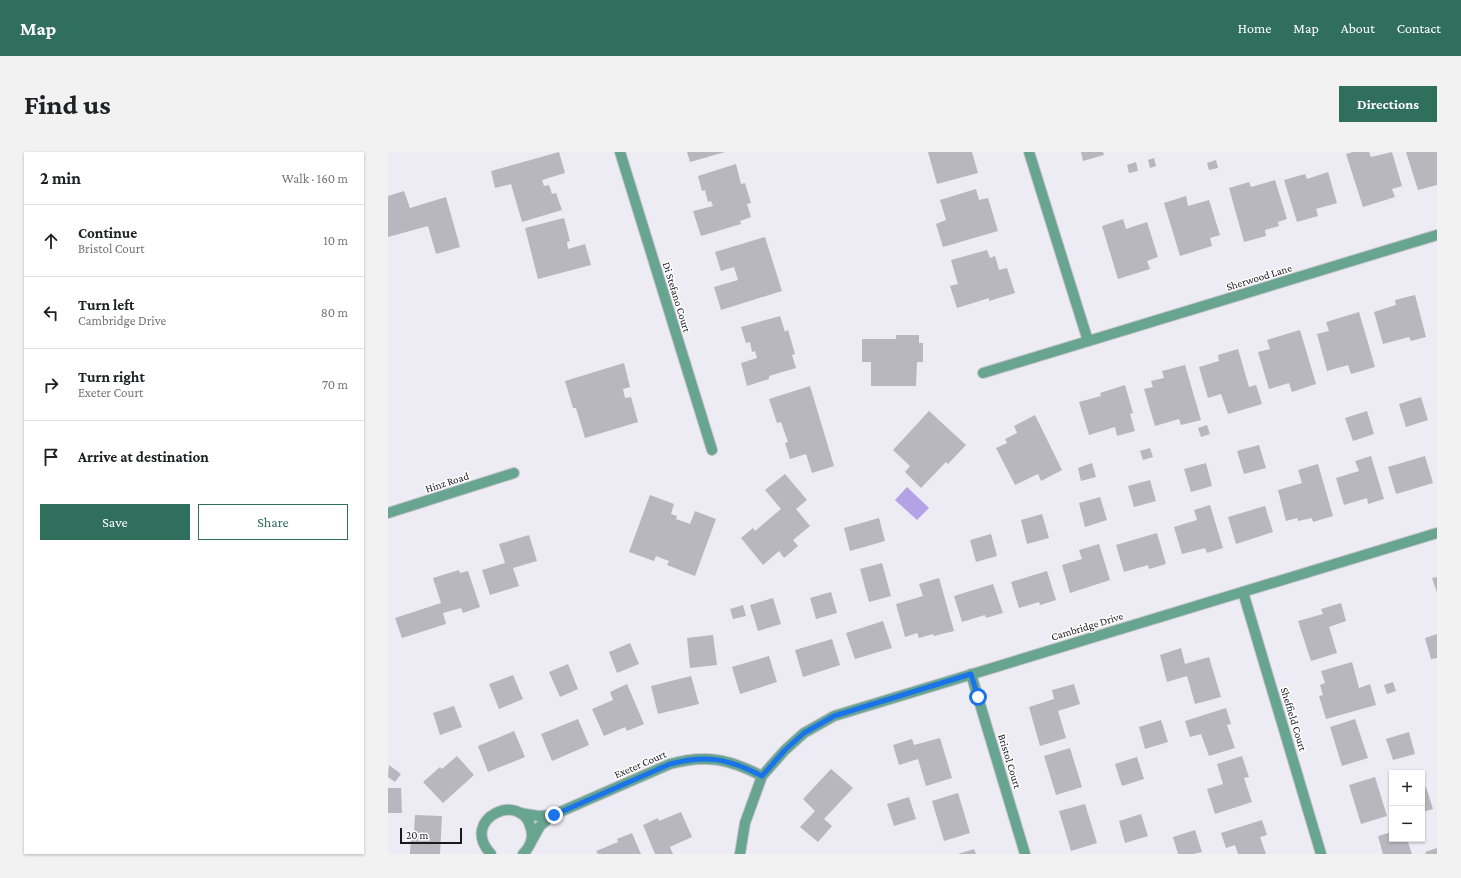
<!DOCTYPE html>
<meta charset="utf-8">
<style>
:root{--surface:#fff;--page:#f2f2f2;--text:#202124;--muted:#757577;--line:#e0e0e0;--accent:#306f5c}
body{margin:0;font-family:"Crimson Pro",serif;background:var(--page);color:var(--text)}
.controls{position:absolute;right:12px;bottom:12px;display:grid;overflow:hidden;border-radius:0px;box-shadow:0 1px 3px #0004}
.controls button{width:36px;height:36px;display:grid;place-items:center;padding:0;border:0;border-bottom:1px solid var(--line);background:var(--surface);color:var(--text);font:20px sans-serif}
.scale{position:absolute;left:12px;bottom:10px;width:62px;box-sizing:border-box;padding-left:4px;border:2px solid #1b1a1d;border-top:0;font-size:11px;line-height:14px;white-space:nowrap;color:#1b1a1d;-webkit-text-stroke:3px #fff;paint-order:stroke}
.stop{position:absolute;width:12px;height:12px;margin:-9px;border:3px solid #1a73e8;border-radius:50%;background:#fff}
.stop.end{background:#1a73e8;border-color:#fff;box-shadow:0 1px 4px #0008}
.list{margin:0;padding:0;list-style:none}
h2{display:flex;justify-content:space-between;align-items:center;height:52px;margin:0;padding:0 16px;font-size:17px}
h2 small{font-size:13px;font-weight:400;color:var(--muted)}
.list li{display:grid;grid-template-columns:26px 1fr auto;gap:12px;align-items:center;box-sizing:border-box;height:72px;padding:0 16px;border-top:1px solid var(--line)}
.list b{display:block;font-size:15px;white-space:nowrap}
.list p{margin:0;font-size:13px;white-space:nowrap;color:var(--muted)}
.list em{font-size:13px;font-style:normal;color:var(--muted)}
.actions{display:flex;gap:8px;padding:12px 16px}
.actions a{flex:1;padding:9px 0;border:1px solid var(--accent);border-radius:0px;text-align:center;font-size:14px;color:var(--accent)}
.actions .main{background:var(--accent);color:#fff}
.icon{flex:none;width:22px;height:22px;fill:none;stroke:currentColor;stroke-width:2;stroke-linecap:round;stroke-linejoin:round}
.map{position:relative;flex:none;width:1049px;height:702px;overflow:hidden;border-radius:0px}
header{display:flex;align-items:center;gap:24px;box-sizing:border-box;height:56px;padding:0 20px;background:var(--accent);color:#fff}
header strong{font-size:19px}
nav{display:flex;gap:22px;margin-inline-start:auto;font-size:14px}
.intro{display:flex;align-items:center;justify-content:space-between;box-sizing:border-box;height:96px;padding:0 24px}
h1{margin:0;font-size:28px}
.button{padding:10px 18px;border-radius:0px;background:var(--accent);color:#fff;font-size:14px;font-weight:700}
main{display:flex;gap:24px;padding:0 24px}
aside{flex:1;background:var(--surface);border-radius:0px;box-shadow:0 1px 3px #0004}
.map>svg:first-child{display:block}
.water{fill:#b3a3e6}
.building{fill:#b8b7be}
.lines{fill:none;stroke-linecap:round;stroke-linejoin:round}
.street-casing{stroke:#c7c5cc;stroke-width:12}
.street{stroke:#68a590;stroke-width:10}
.route{stroke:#1a73e8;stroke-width:5}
.labels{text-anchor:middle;stroke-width:3;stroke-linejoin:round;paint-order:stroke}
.street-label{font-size:11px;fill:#1b1a1d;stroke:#fff}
</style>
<header>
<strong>Map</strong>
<nav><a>Home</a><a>Map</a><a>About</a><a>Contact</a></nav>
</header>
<div class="intro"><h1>Find us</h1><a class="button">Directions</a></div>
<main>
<aside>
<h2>2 min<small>Walk · 160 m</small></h2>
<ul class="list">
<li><svg class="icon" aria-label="ahead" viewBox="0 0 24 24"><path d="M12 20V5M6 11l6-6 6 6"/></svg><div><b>Continue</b><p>Bristol Court</p></div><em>10 m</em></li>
<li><svg class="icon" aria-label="left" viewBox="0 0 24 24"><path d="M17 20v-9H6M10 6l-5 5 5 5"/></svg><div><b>Turn left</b><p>Cambridge Drive</p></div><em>80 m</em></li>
<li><svg class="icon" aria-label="right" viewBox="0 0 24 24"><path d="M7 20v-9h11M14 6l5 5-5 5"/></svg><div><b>Turn right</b><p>Exeter Court</p></div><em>70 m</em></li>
<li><svg class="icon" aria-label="arrive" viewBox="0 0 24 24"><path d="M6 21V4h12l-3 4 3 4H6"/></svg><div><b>Arrive at destination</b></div></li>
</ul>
<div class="actions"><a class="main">Save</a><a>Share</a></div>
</aside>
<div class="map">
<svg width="1049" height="702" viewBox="0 0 1049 702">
<rect width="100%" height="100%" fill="#edebf3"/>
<polygon class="water" points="519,335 541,356 529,368 507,348"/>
<g class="building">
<polygon points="171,0 177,21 154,28 156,34 161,33 164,42 168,41 174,58 134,70 123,32 107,36 103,19"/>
<polygon points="299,0 337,0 302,10"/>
<polygon points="540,0 584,0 590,21 549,32"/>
<polygon points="693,0 715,0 716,3 695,9"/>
<polygon points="965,0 981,0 983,5 1004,0 1014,34 1004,37 1007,45 975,55 958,2"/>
<polygon points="1018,0 1049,0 1049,33 1030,38"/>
<polygon points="766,6 768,14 762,16 760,8"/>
<polygon points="828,8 830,16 821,18 819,11"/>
<polygon points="748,10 750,19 741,21 739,13"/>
<polygon points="348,12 353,32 357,31 363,51 359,52 363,65 352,69 353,72 313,84 305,59 325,54 323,49 320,50 317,38 314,39 310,24"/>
<polygon points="940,20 949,51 928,57 930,64 909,70 896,28 917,22 919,27"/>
<polygon points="887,28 899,67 890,70 891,74 877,78 878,84 856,90 841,36 861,30 863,35"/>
<polygon points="588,37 591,48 600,46 610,79 555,95 548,72 558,68 552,48"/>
<polygon points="16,39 22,56 58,45 72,95 48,102 40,74 0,85 0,44"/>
<polygon points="798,44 800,54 821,48 832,83 822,86 824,94 792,104 776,51"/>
<polygon points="176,66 182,89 179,90 180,97 197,92 203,113 150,127 137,76"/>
<polygon points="735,67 738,77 759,70 770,105 759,109 762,117 730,127 714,74"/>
<polygon points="377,85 394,139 333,158 326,135 350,128 346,115 333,119 327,100"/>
<polygon points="599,98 602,106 607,104 611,118 619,116 627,141 601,149 601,146 569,156 562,134 570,132 563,108"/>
<polygon points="1027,143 1038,185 1023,189 1021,185 995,192 986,160 1008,153 1007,148"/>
<polygon points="971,160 987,215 963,222 960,213 939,219 929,182 941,179 938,170"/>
<polygon points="392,164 397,180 400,178 407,202 404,203 408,216 381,224 381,227 359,234 353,211 369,206 367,199 364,200 362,190 358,191 353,175"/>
<polygon points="912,178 928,232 904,240 901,231 881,237 870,200 882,197 879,188"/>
<polygon points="508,183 531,183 531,191 535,191 535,210 529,210 528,234 483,234 483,210 474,210 474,187 508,187"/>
<polygon points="850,197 861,235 868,233 874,252 840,262 833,242 820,246 811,215 831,209 830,203"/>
<polygon points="236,211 242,235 235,237 237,246 243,245 250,270 197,286 188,256 185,256 177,229"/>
<polygon points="797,213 813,268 793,273 791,267 767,274 756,237 765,235 763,229 776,226 774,219"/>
<polygon points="737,233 745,261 742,262 747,279 729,284 727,275 701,283 691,250 713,244 712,241"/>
<polygon points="422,234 446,314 424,321 418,302 402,307 397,291 400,290 393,270 389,271 381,247"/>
<polygon points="1033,245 1040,268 1018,275 1011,252"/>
<polygon points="541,259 578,293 560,312 558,310 533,336 517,320 522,314 505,298"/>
<polygon points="979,259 986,282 965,289 957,266"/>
<polygon points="647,263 674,318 653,329 650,322 627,333 608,296 619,291 617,287 629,281 626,274"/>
<polygon points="819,273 822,282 813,285 810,276"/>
<polygon points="871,293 878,316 856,322 849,299"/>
<polygon points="762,296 765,305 755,308 752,299"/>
<polygon points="983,304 996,347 980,352 979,346 956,353 948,326 971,319 967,309"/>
<polygon points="1037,304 1045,331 1008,342 1000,315"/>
<polygon points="704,311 708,325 693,329 690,316"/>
<polygon points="818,311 824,334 803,340 796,317"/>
<polygon points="930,312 945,364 925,370 924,366 910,369 909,366 898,369 890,338 914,331 910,318"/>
<polygon points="397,322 419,348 408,357 422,374 405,388 410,394 396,406 391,399 375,413 353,386 365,376 367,379 393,357 377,338"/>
<polygon points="762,328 768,349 746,355 740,334"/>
<polygon points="262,343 286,352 283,362 289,364 288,367 302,372 307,359 328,367 307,424 279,413 281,409 268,404 266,409 241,400"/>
<polygon points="712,345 719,368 697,375 691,351"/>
<polygon points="822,353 835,396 819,401 817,396 794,402 786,375 809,368 806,358"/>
<polygon points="877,354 885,380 848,392 840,365"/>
<polygon points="654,362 661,386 639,392 633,368"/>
<polygon points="491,366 497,389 462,399 456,376"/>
<polygon points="769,381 778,412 761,417 760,413 736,420 728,393"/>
<polygon points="603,382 609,404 588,410 582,388"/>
<polygon points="141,383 149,409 125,416 131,434 102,443 94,418 117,411 111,392"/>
<polygon points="711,392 722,428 682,441 674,413 694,407 691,398"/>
<polygon points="494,411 503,444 481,450 472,417"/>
<polygon points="71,418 72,421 80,419 92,455 75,461 73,456 55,461 58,472 14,486 7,466 53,451 45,426"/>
<polygon points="659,419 668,448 652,453 651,450 631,456 623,430"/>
<polygon points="1049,425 1049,441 1044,426"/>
<polygon points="551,426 566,479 546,484 545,482 531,486 529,481 517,485 508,452 535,444 531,432"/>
<polygon points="605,432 615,461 598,466 597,463 574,470 566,444"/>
<polygon points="443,440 449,461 428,467 422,446"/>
<polygon points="385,446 393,472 370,479 362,453"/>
<polygon points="953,451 958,469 941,475 949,501 923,509 910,469 935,462 933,457"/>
<polygon points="355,453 358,464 345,467 342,457"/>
<polygon points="495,469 504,496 467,507 458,481"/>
<polygon points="1049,482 1049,506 1043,507 1037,486"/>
<polygon points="325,483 329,513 302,516 299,486"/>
<polygon points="444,487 452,513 415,525 407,498"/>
<polygon points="242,491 251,512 229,521 221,500"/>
<polygon points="793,496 797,512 821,505 833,545 807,552 799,524 779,530 772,503"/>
<polygon points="381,504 389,530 352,542 344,515"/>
<polygon points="964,510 971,536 982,532 988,553 938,567 931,544 935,543 932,533 937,531 933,519"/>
<polygon points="180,512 190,537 172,545 161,520"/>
<polygon points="125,523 135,547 111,557 101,532"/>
<polygon points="303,524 311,552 270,562 263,534"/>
<polygon points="1005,530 1008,539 999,542 996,533"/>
<polygon points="239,532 256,572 239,579 237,575 216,584 204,557 225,548 222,540"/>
<polygon points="686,532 692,552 670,559 678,586 652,594 641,555 666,547 664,538"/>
<polygon points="66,554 74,575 52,583 45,561"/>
<polygon points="838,556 843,572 839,573 847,596 821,604 813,582 802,585 797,569"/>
<polygon points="190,567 201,593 164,609 153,582"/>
<polygon points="967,567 980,606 954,614 942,575"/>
<polygon points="773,568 780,590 757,597 751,575"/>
<polygon points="126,579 137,605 100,620 90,594"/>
<polygon points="1021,580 1027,602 1005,608 998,587"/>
<polygon points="552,586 564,626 538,634 530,607 511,613 505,593 524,587 526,593"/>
<polygon points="682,596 694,635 668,643 656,604"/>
<polygon points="69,604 86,623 55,651 35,630 52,615 54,617"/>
<polygon points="854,604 861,625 856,626 864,650 827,662 819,637 835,632 829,612"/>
<polygon points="749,605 756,627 734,634 727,612"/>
<polygon points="1,613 13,622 7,630 0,625"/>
<polygon points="443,617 465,636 436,667 444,674 430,690 412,675 427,659 415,647"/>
<polygon points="987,625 999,664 973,672 961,633"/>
<polygon points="1038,635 1045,657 1034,660 1034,637"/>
<polygon points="0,636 13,636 14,661 0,661"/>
<polygon points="570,641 582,681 556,689 544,649"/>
<polygon points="521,645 528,667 506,674 499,652"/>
<polygon points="697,652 709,691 683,699 671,659"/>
<polygon points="293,660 304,685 282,695 285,702 267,702 255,673 270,666 271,669"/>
<polygon points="753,662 760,684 737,691 731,669"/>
<polygon points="27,663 54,664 52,702 22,702 23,680 26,681"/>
<polygon points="874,668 879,683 872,685 878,702 850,702 847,693 838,696 833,681"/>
<polygon points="807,678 814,700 806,702 790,702 785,685"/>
<polygon points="1004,680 1004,687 1019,687 1024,702 995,702 990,684"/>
<polygon points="244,681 253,702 210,702 208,699 230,690 229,687"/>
<polygon points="1049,696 1049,702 1038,702 1037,700"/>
<polygon points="586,697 588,702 570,702"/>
</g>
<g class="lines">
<g class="street-casing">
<g id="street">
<polyline points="232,0 324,298"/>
<polyline points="641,0 700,189"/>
<polyline points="595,221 1049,83"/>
<polyline points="0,361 126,321"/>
<polyline points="855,440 933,702"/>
<polyline points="583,522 637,702"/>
<polyline points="132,661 150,664 165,663"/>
<path d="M 143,690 L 152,674 L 165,663 L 282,612 C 318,602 341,607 374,624"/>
<path d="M 103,702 C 70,667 134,637 143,677 C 146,687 142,695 135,702"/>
<polyline points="352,702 357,671 374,624 397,598 416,581 446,564 1049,381"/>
</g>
</g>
<use href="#street" class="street"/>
</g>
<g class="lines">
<path class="route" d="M 166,663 L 282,612 C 318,602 341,607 374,624 L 397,598 L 416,581 L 446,564 L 583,522 L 590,545"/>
</g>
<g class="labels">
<g class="street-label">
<text transform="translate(871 125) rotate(-17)" y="4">Sherwood Lane</text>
<text transform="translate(289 145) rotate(73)" y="4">Di Stefano Court</text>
<text transform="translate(59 330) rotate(-18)" y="4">Hinz Road</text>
<text transform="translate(699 474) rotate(-17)" y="4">Cambridge Drive</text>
<text transform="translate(906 567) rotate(73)" y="4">Sheffield Court</text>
<text transform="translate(622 609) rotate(73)" y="4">Bristol Court</text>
<text transform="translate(252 612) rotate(-23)" y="4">Exeter Court</text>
</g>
</g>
</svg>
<div class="controls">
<button>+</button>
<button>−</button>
</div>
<div class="scale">20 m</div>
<div class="stop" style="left:590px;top:545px"></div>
<div class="stop end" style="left:166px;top:663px"></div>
</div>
</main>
